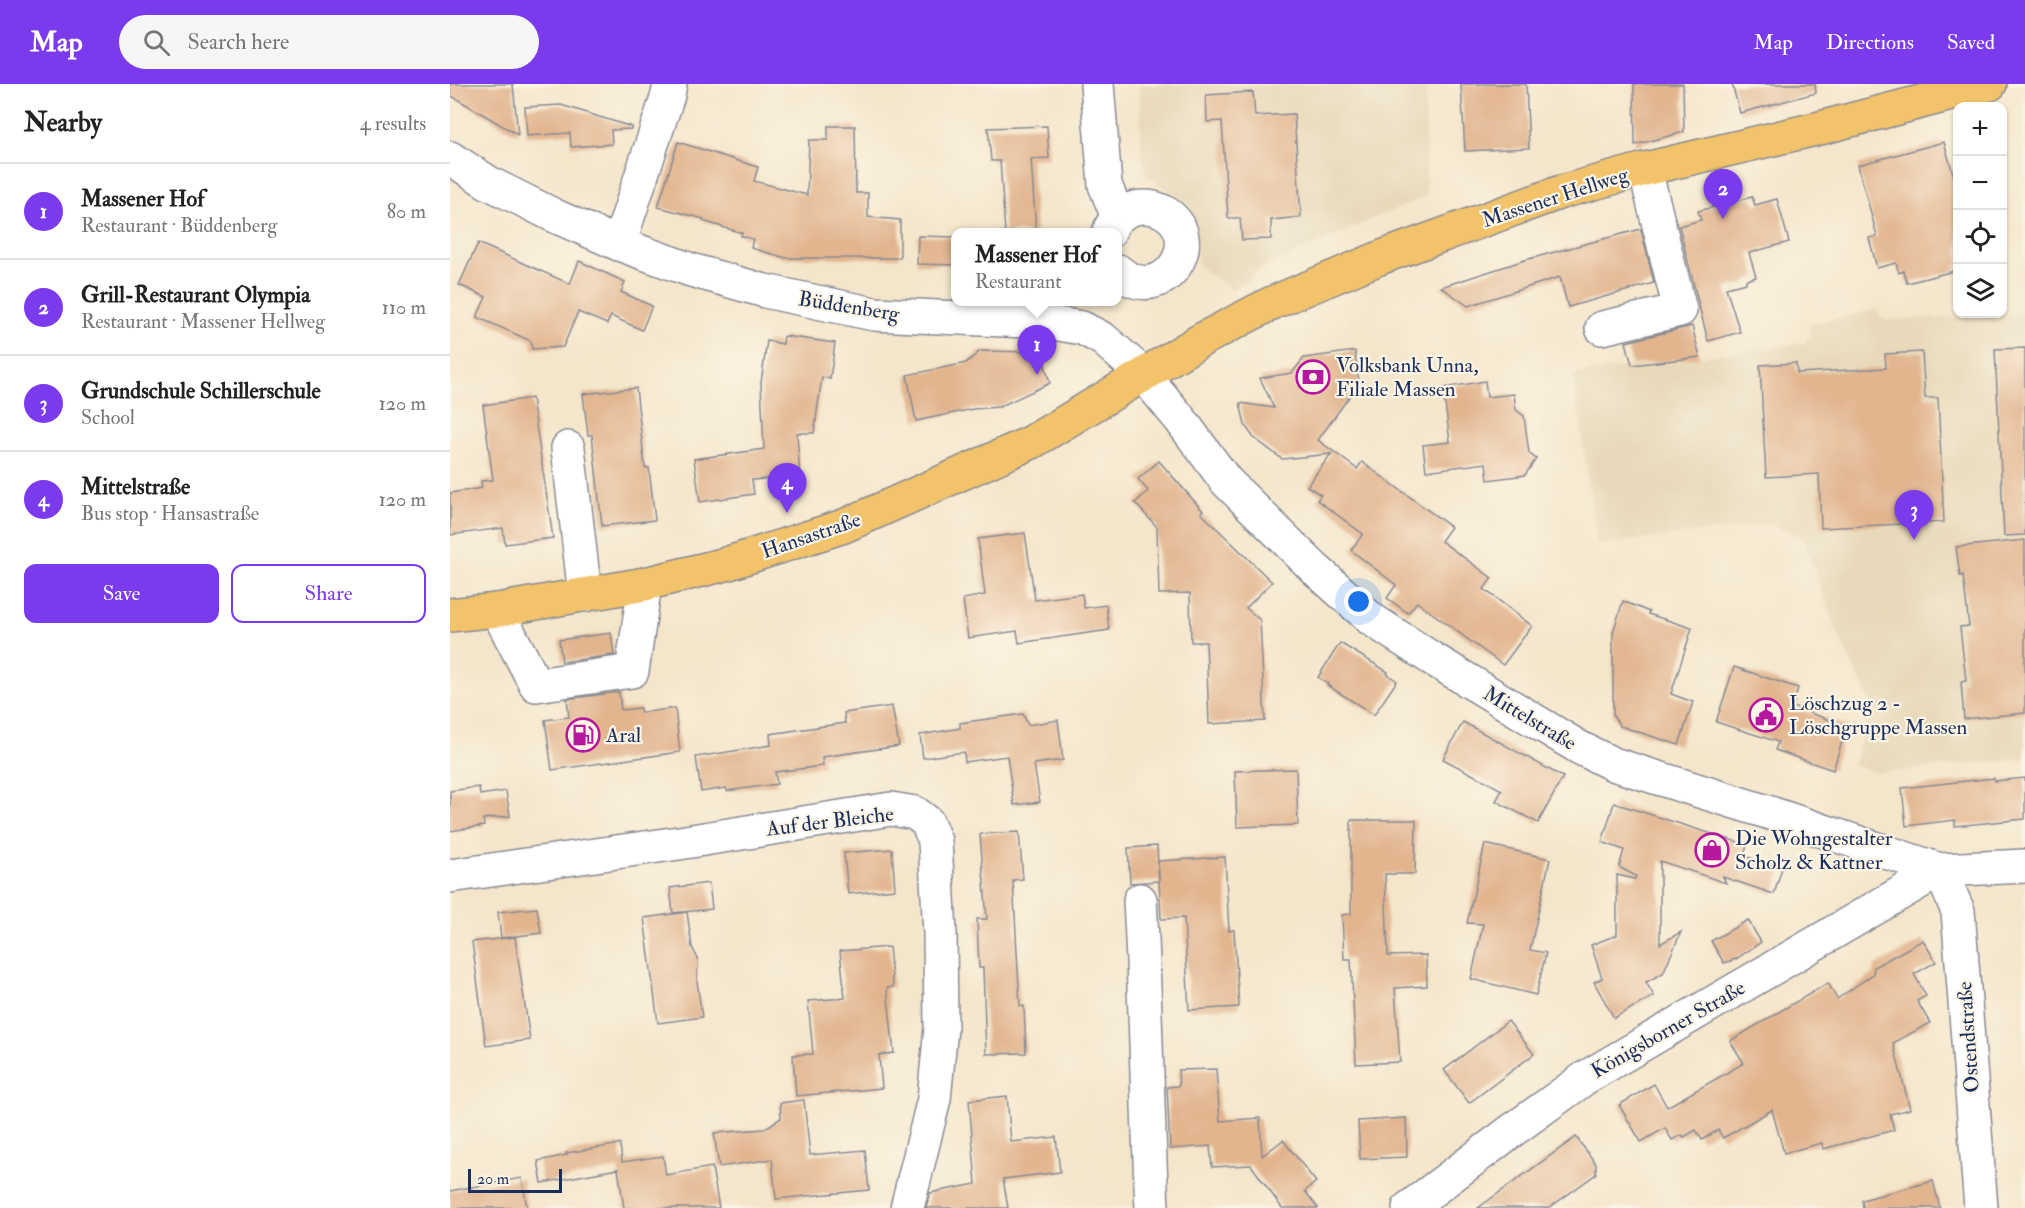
<!DOCTYPE html>
<meta charset="utf-8">
<style>
:root{--surface:#fff;--page:#f6f6f6;--text:#222;--muted:#767676;--line:#e0e0e0;--accent:#7c3aed}
body{margin:0;font-family:"IM FELL Double Pica",serif;background:var(--page);color:var(--text)}
.controls{position:absolute;right:18px;top:18px;display:grid;overflow:hidden;border-radius:12px;box-shadow:0 2px 4px #0004}
.controls button{width:54px;height:54px;display:grid;place-items:center;padding:0;border:0;border-bottom:2px solid var(--line);background:var(--surface);color:var(--text);font:30px sans-serif}
.scale{position:absolute;left:18px;bottom:15px;width:94px;box-sizing:border-box;padding-left:6px;border:3px solid #1b2f5e;border-top:0;font-size:16px;line-height:21px;white-space:nowrap;color:#1b2f5e;-webkit-text-stroke:4px #fcf5e5;paint-order:stroke}
.you{position:absolute;left:909px;top:518px;width:21px;height:21px;margin:-15px;border:4px solid #fff;border-radius:50%;background:#1a73e8;box-shadow:0 0 0 9px #1a73e833}
.badge{display:grid;place-items:center;width:39px;height:39px;border-radius:50%;background:var(--accent);color:#fff;font-size:20px;font-weight:700}
.pin{position:absolute;translate:-50% -50px;filter:drop-shadow(0 2px 3px #0008)}
.pin::after{content:'';position:absolute;top:32px;width:21px;height:18px;background:inherit;clip-path:polygon(0 0,100% 0,50% 100%)}
.popup{position:absolute;left:501px;top:144px;width:171px;height:78px;box-sizing:border-box;display:grid;place-content:center;border-radius:12px;background:var(--surface);filter:drop-shadow(0 2px 4px #0005);font-size:20px;white-space:nowrap;color:var(--muted)}
.popup b{font-size:22px;color:var(--text)}
.popup::after{content:'';position:absolute;left:50%;top:100%;margin-left:-12px;border:12px solid transparent;border-top-color:var(--surface)}
.list{margin:0;padding:0;list-style:none}
h2{display:flex;justify-content:space-between;align-items:center;height:78px;margin:0;padding:0 24px;font-size:26px}
h2 small{font-size:20px;font-weight:400;color:var(--muted)}
.list li{display:grid;grid-template-columns:39px 1fr auto;gap:18px;align-items:center;box-sizing:border-box;height:96px;padding:0 24px;border-top:2px solid var(--line)}
.list b{display:block;font-size:22px;white-space:nowrap}
.list p{margin:0;font-size:20px;white-space:nowrap;color:var(--muted)}
.list em{font-size:20px;font-style:normal;color:var(--muted)}
.actions{display:flex;gap:12px;padding:18px 24px}
.actions a{flex:1;padding:14px 0;border:2px solid var(--accent);border-radius:12px;text-align:center;font-size:21px;color:var(--accent)}
.actions .main{background:var(--accent);color:#fff}
.icon{flex:none;width:33px;height:33px;fill:none;stroke:currentColor;stroke-width:2;stroke-linecap:round;stroke-linejoin:round}
.map{position:relative;flex:none;width:1575px;height:1124px;overflow:hidden}
header{display:flex;align-items:center;gap:36px;box-sizing:border-box;height:84px;padding:0 30px;background:var(--accent);color:#fff}
header strong{font-size:28px}
nav{display:flex;gap:33px;margin-inline-start:auto;font-size:21px}
.search{width:420px;height:54px;background:var(--page);display:flex;align-items:center;gap:15px;box-sizing:border-box;padding:0 21px;border-radius:33px;color:var(--muted);font-size:22px}
main{display:flex}
aside{flex:1;background:var(--surface)}
.map>svg:first-child{display:block}
.built{fill:#e8d9ba}
.building{fill:#e2b58f}
.lines{fill:none;stroke-linecap:round;stroke-linejoin:round}
.minor-casing{stroke:#888a94;stroke-width:36}
.major-casing{stroke:#888a94;stroke-width:36}
.minor{stroke:#fff;stroke-width:33}
.major{stroke:#f2c36a;stroke-width:33}
.labels{text-anchor:middle;stroke-width:4.5;stroke-linejoin:round;paint-order:stroke}
.street-label{font-size:21px;fill:#1b2f5e;stroke:#fcf5e5}
.poi-label{font-size:21px;fill:#1b2f5e;stroke:#fcf5e5;text-anchor:start}
</style>
<header>
<strong>Map</strong>
<div class="search"><svg class="icon" aria-label="search" viewBox="0 0 24 24"><circle cx="10" cy="10" r="6"/><path d="M15 15l6 6"/></svg>Search here</div>
<nav><a>Map</a><a>Directions</a><a>Saved</a></nav>
</header>
<main>
<aside>
<h2>Nearby<small>4 results</small></h2>
<ul class="list">
<li><span class="badge">1</span><div><b>Massener Hof</b><p>Restaurant · Büddenberg</p></div><em>80 m</em></li>
<li><span class="badge">2</span><div><b>Grill-Restaurant Olympia</b><p>Restaurant · Massener Hellweg</p></div><em>110 m</em></li>
<li><span class="badge">3</span><div><b>Grundschule Schillerschule</b><p>School</p></div><em>120 m</em></li>
<li><span class="badge">4</span><div><b>Mittelstraße</b><p>Bus stop · Hansastraße</p></div><em>120 m</em></li>
</ul>
<div class="actions"><a class="main">Save</a><a>Share</a></div>
</aside>
<div class="map">
<svg width="1575" height="1124" viewBox="0 0 1575 1124">
<rect width="100%" height="100%" fill="#fcf5e5"/>
<filter id="ink" filterUnits="userSpaceOnUse"><feTurbulence type="fractalNoise" baseFrequency=".0167" numOctaves="2"/><feDisplacementMap in="SourceGraphic" scale="12" xChannelSelector="R" yChannelSelector="G"/><feConvolveMatrix kernelMatrix="1 2 1 2 8 2 1 2 1" color-interpolation-filters="sRGB"/></filter>
<filter id="wash" filterUnits="userSpaceOnUse"><feTurbulence type="fractalNoise" baseFrequency=".008" numOctaves="4" result="noise"/><feDisplacementMap in="SourceGraphic" scale="24" xChannelSelector="R" yChannelSelector="G"/><feGaussianBlur stdDeviation="1.35" result="paint"/><feColorMatrix in="noise" values="0 0 0 0 0 0 0 0 0 0 0 0 0 0 0 0 0 1.4 0 .05"/><feComposite in="paint" operator="in"/></filter>
<g filter="url(#wash)">
<rect width="100%" height="100%" fill="#f4e6cb"/>
<g class="built">
<polygon points="689,0 976,0 976,112 818,181 782,206 748,182 741,121 698,93 692,73"/>
<polygon points="1427,225 1430,233 1438,236 1575,230 1575,675 1426,689 1403,681 1422,622 1385,544 1352,452 1317,440 1147,461 1123,290 1354,259 1360,252 1357,241"/>
</g>
<g id="blocks">
<g class="building">
<polygon points="0,0 63,0 68,51 0,11"/>
<polygon points="1011,0 1076,0 1079,64 1015,67"/>
<polygon points="1184,0 1233,0 1234,48 1185,61"/>
<polygon points="1282,0 1365,0 1366,9 1290,29"/>
<polygon points="803,8 805,32 844,30 851,133 821,136 821,155 792,156 790,134 778,134 772,37 757,38 756,11"/>
<polygon points="111,21 182,43 181,45 161,46 162,60 121,63 120,49 77,52 75,23"/>
<polygon points="378,42 405,42 406,109 418,109 418,133 450,136 450,174 336,174 301,164 303,155 291,152 292,149 253,137 254,135 208,123 228,58 308,83 304,97 357,111 359,56 378,56"/>
<polygon points="597,42 599,74 581,75 586,148 555,148 550,77 541,77 538,44"/>
<polygon points="1494,58 1508,107 1508,178 1504,187 1457,199 1453,187 1449,189 1446,179 1427,184 1419,154 1427,152 1408,81"/>
<polygon points="1302,113 1305,121 1327,115 1339,158 1299,169 1306,193 1296,196 1296,199 1276,204 1290,248 1258,257 1229,142 1251,136 1248,127"/>
<polygon points="1191,145 1204,199 1118,223 1110,193 1018,222 991,203 1075,176"/>
<polygon points="468,152 506,153 506,181 467,180"/>
<polygon points="28,159 120,200 129,177 175,198 171,208 202,222 192,246 161,232 157,240 128,228 113,263 82,265 81,257 27,233 36,213 9,201"/>
<polygon points="1242,242 1250,273 1182,281 1176,258"/>
<polygon points="334,252 385,259 380,295 372,293 364,349 347,349 350,393 302,396 304,410 250,418 244,375 314,365 311,299 317,257 333,260"/>
<polygon points="1575,264 1575,451 1554,452 1545,265"/>
<polygon points="530,267 591,268 600,299 549,323 523,325 466,337 457,291 516,279"/>
<polygon points="905,267 909,299 868,356 907,385 912,378 1001,443 991,457 1042,494 1034,505 1082,542 1053,581 967,518 958,529 937,514 946,501 901,466 913,450 867,416 871,411 857,402 881,370 832,375 803,353 795,341 790,319 824,324 810,294 842,289 854,274"/>
<polygon points="1472,268 1475,314 1488,314 1494,438 1371,444 1369,390 1316,393 1310,281 1346,279 1347,289 1436,284 1435,270"/>
<polygon points="1035,297 1037,313 1064,310 1066,326 1074,332 1079,369 1086,375 1075,391 1038,396 1036,379 976,387 973,361 1000,358 993,304"/>
<polygon points="186,304 195,384 199,384 205,436 152,442 142,351 138,351 133,310"/>
<polygon points="82,314 103,454 55,460 53,444 0,451 0,409 32,404 31,397 43,396 33,321"/>
<polygon points="709,377 753,427 751,429 822,498 796,524 810,536 815,637 759,640 756,558 741,558 740,509 709,510 707,443 685,419 698,407 688,395"/>
<polygon points="575,449 585,516 632,510 634,524 656,521 659,546 569,559 567,547 518,554 513,515 535,511 528,455"/>
<polygon points="1575,456 1575,629 1514,635 1511,598 1516,597 1510,543 1519,542 1513,491 1510,492 1506,463"/>
<polygon points="1173,517 1199,528 1198,530 1242,544 1221,610 1243,618 1229,661 1170,642 1163,632 1163,548"/>
<polygon points="161,549 164,571 112,578 109,556"/>
<polygon points="890,559 938,588 937,590 947,597 924,631 877,601 878,600 868,593"/>
<polygon points="1284,583 1348,604 1343,623 1397,642 1383,686 1325,666 1328,658 1266,638"/>
<polygon points="169,608 171,626 190,624 191,629 225,624 230,668 102,686 95,636 119,633 117,615"/>
<polygon points="442,622 449,662 372,673 373,682 325,688 327,700 277,707 276,704 251,708 246,673 321,661 320,650 395,639 394,629"/>
<polygon points="573,630 578,641 608,636 613,676 584,680 590,718 564,721 557,672 515,678 514,668 473,674 470,651 510,644 510,639"/>
<polygon points="1013,638 1113,693 1088,739 1046,717 1052,706 993,675"/>
<polygon points="846,685 848,741 787,743 785,687"/>
<polygon points="1544,694 1545,697 1575,694 1575,735 1505,742 1505,736 1456,742 1452,704"/>
<polygon points="29,703 30,711 56,707 60,732 33,735 34,742 0,747 0,707"/>
<polygon points="1164,719 1297,761 1294,772 1332,784 1324,810 1273,793 1276,799 1210,777 1210,860 1231,848 1213,889 1196,898 1204,912 1164,934 1144,898 1152,894 1141,861 1167,851 1167,791 1185,795 1186,792 1169,783 1174,766 1152,758"/>
<polygon points="901,736 966,736 965,790 935,790 938,872 976,871 977,902 945,904 950,978 906,980 901,875 894,875 892,831 901,830"/>
<polygon points="569,748 573,795 563,796 570,922 574,922 576,969 536,970 533,884 529,884 527,835 537,835 530,750"/>
<polygon points="1035,760 1100,775 1080,866 1096,869 1086,911 1021,895 1033,840 1017,839"/>
<polygon points="707,762 709,797 680,799 678,764"/>
<polygon points="442,765 445,805 398,810 394,769"/>
<polygon points="775,773 779,847 784,846 789,923 739,926 734,834 711,835 708,777"/>
<polygon points="259,799 262,825 223,829 220,804"/>
<polygon points="87,824 91,849 51,854 48,828"/>
<polygon points="237,828 242,863 248,875 247,897 252,933 208,939 194,834"/>
<polygon points="1298,836 1311,858 1286,875 1274,879 1261,857"/>
<polygon points="65,853 80,956 36,962 22,858"/>
<polygon points="1473,856 1486,878 1464,890 1476,912 1467,917 1480,939 1443,959 1460,1025 1440,1030 1444,1046 1373,1065 1372,1059 1334,1069 1322,1026 1273,1054 1268,1046 1252,1056 1246,1046 1234,1053 1232,1051 1222,1056 1215,1044 1191,1058 1169,1021 1204,1000 1217,1023 1294,979 1280,957 1378,899 1387,915 1423,890 1424,883"/>
<polygon points="439,863 443,903 437,904 444,969 429,971 432,1004 346,1012 343,971 363,970 358,917 395,914 390,867"/>
<polygon points="1058,937 1084,970 1019,1019 994,986"/>
<polygon points="766,985 770,1037 810,1034 812,1072 833,1056 866,1098 855,1107 868,1124 832,1124 801,1081 762,1083 760,1062 720,1065 717,1003 729,1002 728,986"/>
<polygon points="557,1012 561,1058 606,1053 610,1088 553,1095 558,1124 476,1124 480,1109 526,1100 519,1016"/>
<polygon points="354,1016 360,1071 415,1066 419,1106 326,1115 322,1075 269,1083 264,1049 314,1045 331,1034 330,1019"/>
<polygon points="956,1034 957,1073 910,1075 908,1037"/>
<polygon points="1126,1053 1146,1080 1146,1090 1099,1124 1028,1124"/>
<polygon points="170,1060 172,1078 213,1072 216,1091 262,1083 269,1124 174,1124 168,1085 92,1099 88,1077 117,1071 116,1069"/>
<polygon points="72,1094 77,1124 0,1124 0,1107"/>
<polygon points="1483,1097 1490,1124 1413,1124 1412,1116"/>
</g>
</g>
</g>
<g filter="url(#ink)">
<use href="#blocks" fill-opacity="0" stroke="#888a94" stroke-width="1.5"/>
<g class="lines">
<g class="minor-casing">
<g id="minor">
<polyline points="647,0 655,101 668,133"/>
<polyline points="0,74 39,99 105,132 169,160 241,186 315,207 424,230 597,238 632,244 653,255 693,290 730,335 776,397 863,483 921,535 981,574 1130,664 1163,680 1314,727 1490,786 1575,782"/>
<path d="M 659,148 C 663,136 673,127 685,124 C 695,122 703,123 712,127 C 760,152 714,227 668,187"/>
<polyline points="169,160 218,11 220,0"/>
<polyline points="1152,244 1230,226 1195,85"/>
<polyline points="118,364 135,511"/>
<polyline points="47,526 86,601 182,587 195,500"/>
<polyline points="1490,786 1508,827 1531,1124"/>
<polyline points="0,792 229,759 441,725 465,729 477,738 485,757 490,850 491,944 484,1015 457,1124"/>
<path d="M 690,816 C 696,919 697,1021 702,1124"/>
<polyline points="959,1124 1060,1048 1135,994 1490,786"/>
</g>
</g>
<g class="major-casing">
<polyline id="major" points="0,531 47,526 195,500 276,480 394,442 582,358 753,255 822,219 932,173 1111,108 1195,85 1370,44 1540,0"/>
</g>
<use href="#minor" class="minor"/>
<use href="#major" class="major"/>
</g>
</g>
<defs>
<g id="bank-ring" transform="scale(1.725)"><circle r="9.5" fill="#fcf5e5" stroke="#b5179e" stroke-width="1.5"/><path d="M-6-4H6V4H-6ZM0-2.3a2.3 2.3 0 1 0 0 4.6a2.3 2.3 0 1 0 0-4.6Z" fill="#b5179e"/></g>
<g id="civic-ring" transform="scale(1.725)"><circle r="9.5" fill="#fcf5e5" stroke="#b5179e" stroke-width="1.5"/><path d="M-.6-6.5H3V-4.5H.6V-3L4-1V1h2V6H-6V1h2V-1L-.6-3ZM-1.2 2.5V6h2.4V2.5Z" fill="#b5179e"/></g>
<g id="fuel-ring" transform="scale(1.725)"><circle r="9.5" fill="#fcf5e5" stroke="#b5179e" stroke-width="1.5"/><path d="M-5.5-6h7V0h2V4h1.3V-2.5L3-4.5l.8-.8L6-3V5H2.5V1h-1V6h-7ZM-4.2-4.7v3.2H.2V-4.7Z" fill="#b5179e"/></g>
<g id="shop-ring" transform="scale(1.725)"><circle r="9.5" fill="#fcf5e5" stroke="#b5179e" stroke-width="1.5"/><path d="M-5-2.5h2.3a2.7 3.5 0 0 1 5.4 0H5L5.5 6h-11ZM-1.5-2.5h3a1.5 2.3 0 0 0-3 0Z" fill="#b5179e"/></g>
</defs>
<g fill-rule="evenodd">
<use href="#bank-ring" x="863" y="293"/>
<use href="#civic-ring" x="1316" y="631"/>
<use href="#fuel-ring" x="133" y="651"/>
<use href="#shop-ring" x="1262" y="766"/>
</g>
<g class="labels">
<g class="street-label">
<text transform="translate(1105 113) rotate(-18)" y="7">Massener Hellweg</text>
<text transform="translate(399 222) rotate(9)" y="7">Büddenberg</text>
<text transform="translate(361 451) rotate(-19)" y="7">Hansastraße</text>
<text transform="translate(1080 634) rotate(31)" y="7">Mittelstraße</text>
<text transform="translate(380 737) rotate(-7)" y="7">Auf der Bleiche</text>
<text transform="translate(1218 945) rotate(-30)" y="7">Königsborner Straße</text>
<text transform="translate(1518 953) rotate(-94)" y="7">Ostendstraße</text>
</g>
<g class="poi-label">
<text x="886" y="288">Volksbank Unna,<tspan x="886" dy="24">Filiale Massen</tspan></text>
<text x="1339" y="626">Löschzug 2 -<tspan x="1339" dy="24">Löschgruppe Massen</tspan></text>
<text x="156" y="658">Aral</text>
<text x="1285" y="761">Die Wohngestalter<tspan x="1285" dy="24">Scholz &amp; Kattner</tspan></text>
</g>
</g>
</svg>
<div class="controls">
<button>+</button>
<button>−</button>
<button><svg class="icon" aria-label="locate" viewBox="0 0 24 24"><circle cx="12" cy="12" r="6"/><path d="M12 2v4M12 18v4M2 12h4M18 12h4"/></svg></button>
<button><svg class="icon" aria-label="layers" viewBox="0 0 24 24"><path d="M12 4l9 5-9 5-9-5zM3 14l9 5 9-5"/></svg></button>
</div>
<div class="scale">20 m</div>
<div class="you"></div>
<div class="pin badge" style="left:587px;top:291px">1</div>
<div class="popup"><b>Massener Hof</b>Restaurant</div>
<div class="pin badge" style="left:1273px;top:135px">2</div>
<div class="pin badge" style="left:1464px;top:456px">3</div>
<div class="pin badge" style="left:337px;top:429px">4</div>
</div>
</main>
